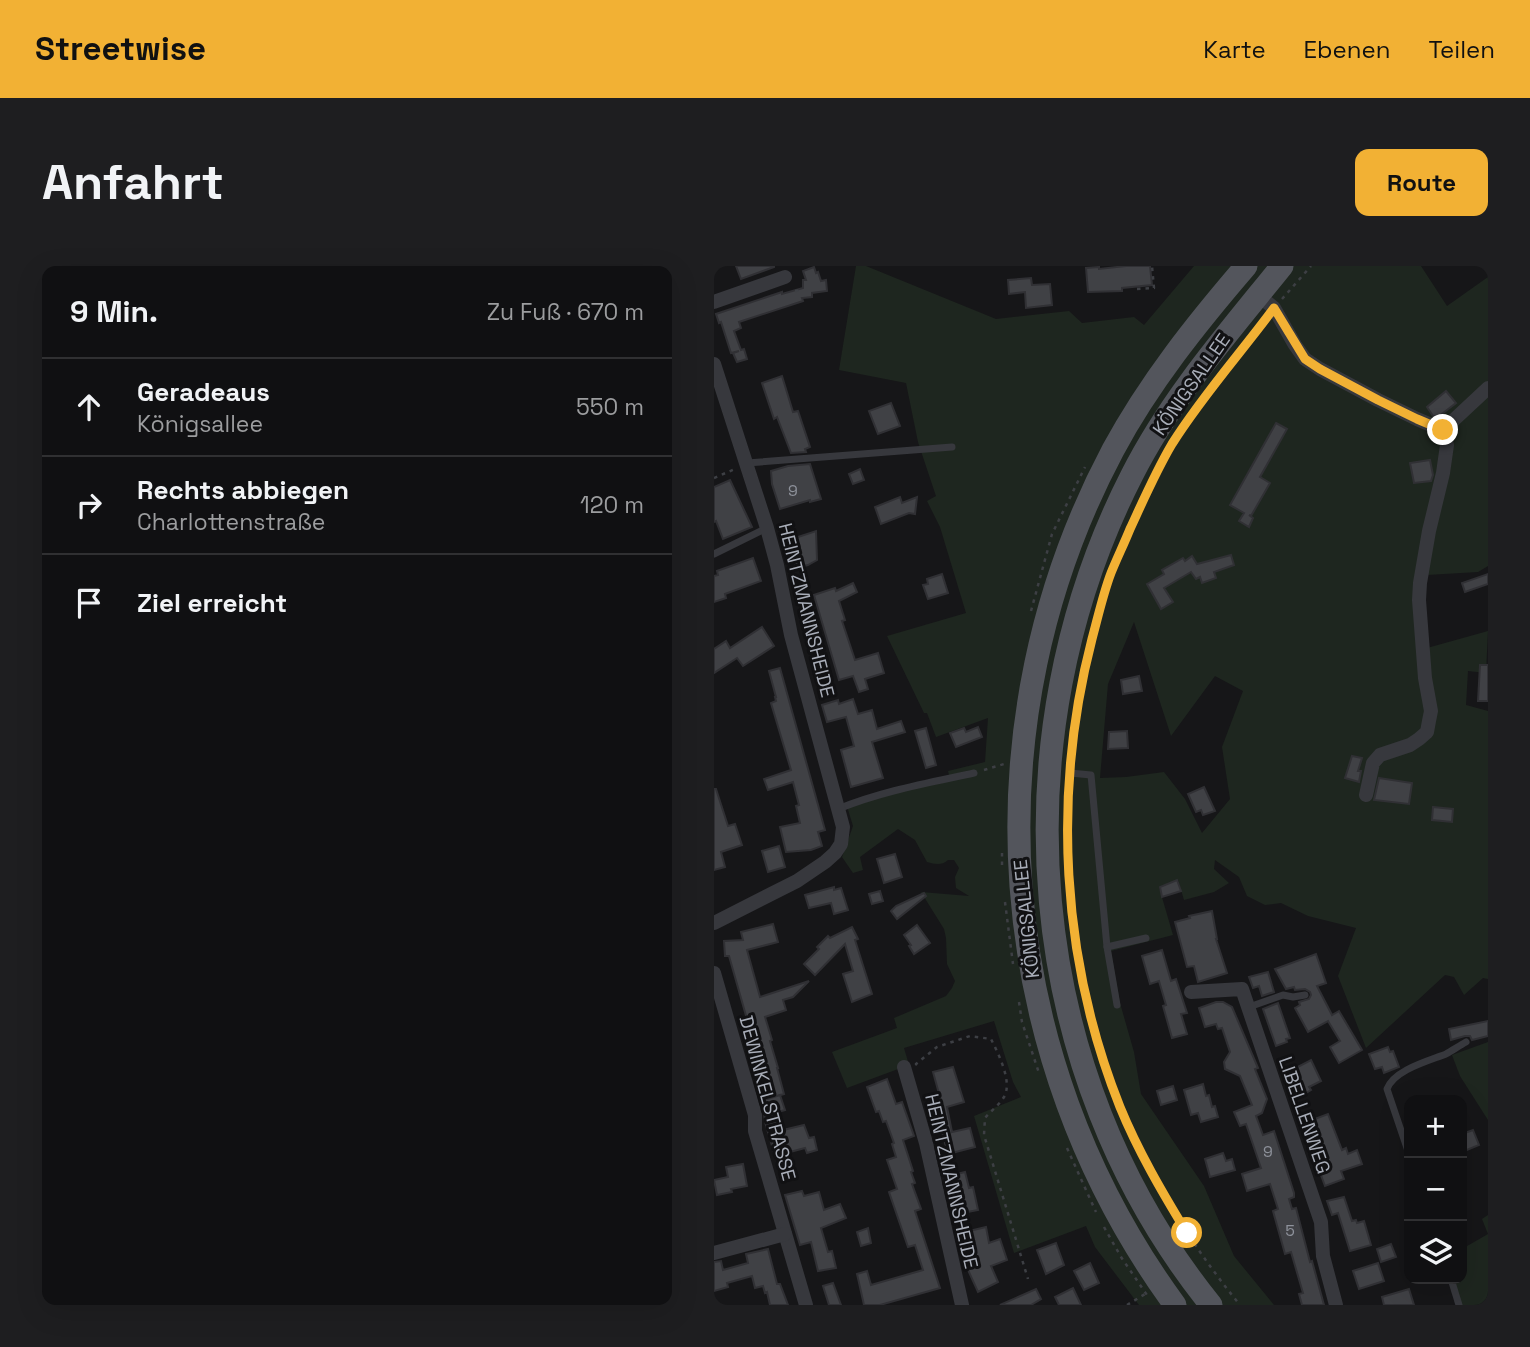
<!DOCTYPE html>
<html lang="de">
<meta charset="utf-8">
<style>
:root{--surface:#101012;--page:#1e1e20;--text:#f1f3f6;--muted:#9c9d9f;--line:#303032;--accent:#f2b134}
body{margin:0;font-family:"Space Grotesk",sans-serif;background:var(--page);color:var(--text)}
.controls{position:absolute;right:21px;bottom:21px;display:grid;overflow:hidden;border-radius:14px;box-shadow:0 7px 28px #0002}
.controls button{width:63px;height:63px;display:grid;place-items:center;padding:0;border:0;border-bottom:2px solid var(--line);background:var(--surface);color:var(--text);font:35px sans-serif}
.stop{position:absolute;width:21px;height:21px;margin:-16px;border:5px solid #f2b134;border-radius:50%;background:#fff}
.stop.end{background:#f2b134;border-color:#fff;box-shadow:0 2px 7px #0008}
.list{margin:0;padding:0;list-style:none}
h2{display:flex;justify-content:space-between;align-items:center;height:91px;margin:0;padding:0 28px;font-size:30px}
h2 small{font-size:23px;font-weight:400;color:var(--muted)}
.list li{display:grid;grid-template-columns:46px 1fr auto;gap:21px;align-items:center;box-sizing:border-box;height:98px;padding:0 28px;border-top:2px solid var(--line)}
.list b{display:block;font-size:26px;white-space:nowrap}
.list p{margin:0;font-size:23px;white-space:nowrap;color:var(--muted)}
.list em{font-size:23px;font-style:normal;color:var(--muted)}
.icon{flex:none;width:38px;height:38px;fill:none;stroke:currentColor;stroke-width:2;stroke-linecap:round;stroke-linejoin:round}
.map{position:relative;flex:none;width:774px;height:1039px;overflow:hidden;border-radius:14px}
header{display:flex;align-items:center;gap:42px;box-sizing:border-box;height:98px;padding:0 35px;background:var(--accent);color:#111}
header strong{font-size:33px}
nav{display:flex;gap:38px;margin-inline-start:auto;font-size:24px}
.intro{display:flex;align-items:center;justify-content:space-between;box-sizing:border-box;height:168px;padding:0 42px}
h1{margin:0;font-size:49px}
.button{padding:18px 32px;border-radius:14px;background:var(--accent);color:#111;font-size:24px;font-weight:700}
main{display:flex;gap:42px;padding:0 42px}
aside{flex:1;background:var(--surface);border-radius:14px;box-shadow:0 7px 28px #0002}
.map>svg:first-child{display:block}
.green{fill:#1e261f;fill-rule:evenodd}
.building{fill:#404145;stroke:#303034;stroke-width:2}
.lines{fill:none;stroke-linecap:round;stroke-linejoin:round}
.path{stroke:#3d3f44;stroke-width:2.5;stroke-dasharray:3.5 5;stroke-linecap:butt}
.lane{stroke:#37383d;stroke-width:7}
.street{stroke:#37383d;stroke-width:14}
.primary{stroke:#53555c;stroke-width:23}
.route{stroke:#f2b134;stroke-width:9}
.labels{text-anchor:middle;stroke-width:6;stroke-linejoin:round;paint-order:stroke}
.number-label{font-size:16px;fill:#8e929b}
.street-label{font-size:19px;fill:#a8adb8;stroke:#111113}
</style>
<header>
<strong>Streetwise</strong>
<nav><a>Karte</a><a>Ebenen</a><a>Teilen</a></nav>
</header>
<div class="intro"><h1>Anfahrt</h1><a class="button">Route</a></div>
<main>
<aside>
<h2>9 Min.<small>Zu Fuß · 670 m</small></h2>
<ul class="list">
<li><svg class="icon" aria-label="ahead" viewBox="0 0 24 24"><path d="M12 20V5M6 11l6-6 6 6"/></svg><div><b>Geradeaus</b><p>Königsallee</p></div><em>550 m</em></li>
<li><svg class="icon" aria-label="right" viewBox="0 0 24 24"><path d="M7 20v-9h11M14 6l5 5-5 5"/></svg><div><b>Rechts abbiegen</b><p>Charlottenstraße</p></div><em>120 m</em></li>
<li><svg class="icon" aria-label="arrive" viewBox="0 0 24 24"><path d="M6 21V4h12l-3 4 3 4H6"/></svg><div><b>Ziel erreicht</b></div></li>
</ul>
</aside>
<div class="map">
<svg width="774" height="1039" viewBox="0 0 774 1039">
<rect width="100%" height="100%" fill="#161618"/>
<g class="green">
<path d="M 142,0 L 152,0 L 282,53 L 355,45 L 368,57 L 420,51 L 430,59 L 480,0 L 707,0 L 733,40 L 774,11 L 774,300 L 764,306 L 713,309 L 710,334 L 713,382 L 774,365 L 772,407 L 754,405 L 752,439 L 774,445 L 774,713 L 769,712 L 750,729 L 740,711 L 731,709 L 652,782 L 624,710 L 642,662 L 594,650 L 567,637 L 551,639 L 533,630 L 525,611 L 501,594 L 500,603 L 515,617 L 500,626 L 470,634 L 464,614 L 445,621 L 459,669 L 397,685 L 406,737 L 420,786 L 427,828 L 490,920 L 520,990 L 560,1039 L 425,1039 L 381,981 L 372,960 L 300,987 L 260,850 L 307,831 L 299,816 L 280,755 L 190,782 L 195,799 L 133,822 L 118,786 L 183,762 L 180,752 L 232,730 L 238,722 L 241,715 L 233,698 L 232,672 L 230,663 L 207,626 L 255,630 L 242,622 L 241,611 L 245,602 L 240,594 L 234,594 C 227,600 221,598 213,596 L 201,574 L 184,563 L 146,591 L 149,604 L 139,607 L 128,591 L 139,560 L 132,537 L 235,509 L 234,505 L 271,496 L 274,452 L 222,471 L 213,447 L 210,447 L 173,370 L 252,347 L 226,261 L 213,235 L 222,230 L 204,176 L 192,117 L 125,104 ZM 420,356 L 457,470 L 501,410 L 529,425 L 508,481 L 516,533 L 488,567 L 471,533 L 450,506 L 412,511 L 386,512 L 394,418 Z"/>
<polygon points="774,776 774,854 746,810 738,789"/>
<polygon points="774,949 774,1039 742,1039 734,1013 748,1013 748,983 774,968 768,953"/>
</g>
<g class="building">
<polygon points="22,0 60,0 60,1 27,13"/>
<polygon points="412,0 436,0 438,19 408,22 408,25 374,26 372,2 385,1 385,3"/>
<polygon points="100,1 102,7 104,6 107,15 112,14 113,25 98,27 98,31 88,32 89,35 25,56 27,62 20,65 27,84 30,83 33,93 23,96 19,87 25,85 17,87 7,56 5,57 2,48 68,26 68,28 89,22 89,14 92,14 89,5"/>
<polygon points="317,12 318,19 336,18 338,39 312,42 311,26 295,28 294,14"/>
<polygon points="68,110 79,146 84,145 96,181 91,183 92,186 77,187 63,151 60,153 48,117"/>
<polygon points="732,125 742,137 724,151 719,150 713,141"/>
<polygon points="177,137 186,160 164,168 155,145"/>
<polygon points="562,157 573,163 546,211 556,217 537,250 535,249 539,252 535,261 525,255 530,247 516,239"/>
<polygon points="716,194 719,209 717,215 700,217 696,197"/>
<polygon points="96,198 107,233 96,236 96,234 66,243 58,218 57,205 74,200"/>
<polygon points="146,203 150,214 139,218 135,208"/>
<polygon points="16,214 38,261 9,273 2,255 0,256 0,221"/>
<polygon points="186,231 188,237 203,231 201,248 195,247 167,258 161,241"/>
<polygon points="102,265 103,294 94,299 82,302 75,274"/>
<polygon points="517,289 520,299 500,306 502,312 488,317 486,311 482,313 477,306 450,322 459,336 447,343 433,318 450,308 448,304 469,292 471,295 478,290 483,298"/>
<polygon points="39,292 47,315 11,328 12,332 0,336 0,310 4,309 3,305"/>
<polygon points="228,308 234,327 214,333 209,319 214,318 213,313"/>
<polygon points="774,308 774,318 751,326 748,317"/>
<polygon points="139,317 143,326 125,335 131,354 128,355 141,394 164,387 170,407 151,413 154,423 145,426 139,410 125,414 100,329 121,322 122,325"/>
<polygon points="48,361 60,380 29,400 23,392 0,407 0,383 12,375 16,382"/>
<polygon points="766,399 774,399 774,435 764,435"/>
<polygon points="66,402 111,564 104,566 108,580 97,584 72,586 66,561 86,557 82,540 85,539 79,516 54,524 50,513 77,504 57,437 62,435 61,431 62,431 55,405"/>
<polygon points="425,410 428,425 409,428 407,414"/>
<polygon points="139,433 144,448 158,444 163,463 187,455 191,466 158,476 169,512 137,521 127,484 140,480 132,451 113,456 108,439 124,434 125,438"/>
<polygon points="264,461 268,471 242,481 236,467 250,462 252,466"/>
<polygon points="212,462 222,499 212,502 201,465"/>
<polygon points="413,465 414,482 394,483 395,466"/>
<polygon points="638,490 648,492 644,505 647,505 645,516 631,512"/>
<polygon points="665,512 698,517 695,538 660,534"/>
<polygon points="490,521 501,545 489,549 487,544 482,546 474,528"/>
<polygon points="0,523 2,523 14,560 21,558 28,579 7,586 11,601 0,604"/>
<polygon points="719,541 739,543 738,556 718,554"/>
<polygon points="65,580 71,601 54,606 48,585"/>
<polygon points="181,588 188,611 170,617 163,593"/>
<polygon points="463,614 467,625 448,631 446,621"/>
<polygon points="120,621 120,624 127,622 134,644 120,648 117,637 95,642 91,629"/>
<polygon points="166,625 169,635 158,638 155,628"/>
<polygon points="210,627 212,630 183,653 177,645 182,640"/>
<polygon points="498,645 503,673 502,673 513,707 484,716 480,700 473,701 461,656 476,652 475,650"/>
<polygon points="59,658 64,676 33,684 46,731 95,715 79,731 69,734 72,744 51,751 58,774 56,775 64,802 63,802 70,828 60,831 52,805 48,806 15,690 11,690 10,675 29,674 27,666"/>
<polygon points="203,659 216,677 200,688 195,680 197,679 190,669"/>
<polygon points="138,661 144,673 141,674 158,728 138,736 129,708 139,705 131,678 101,709 90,698 105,683 103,681 114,670 116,672"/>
<polygon points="448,684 457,715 462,713 473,747 467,748 473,768 458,772 449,740 452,739 445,715 436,718 428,690"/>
<polygon points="602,688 612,717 603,720 618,749 625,745 648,784 625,797 616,781 626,775 614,755 594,766 581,742 586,739 585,736 595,733 597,729 596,726 591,723 581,724 580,721 572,723 561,703"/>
<polygon points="554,706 560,726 548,730 545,720 539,722 535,711"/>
<polygon points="502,736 509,736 518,741 544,802 541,803 553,833 548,847 542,850 549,869 560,865 580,927 580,931 575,933 578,943 582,942 596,996 598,995 610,1039 588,1039 585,1028 589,1027 577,986 571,988 559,945 564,943 556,918 533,925 528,908 547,902 532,858 526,860 520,846 538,839 526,810 511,803 510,796 516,786 508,762 504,763 502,758 491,761 485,742"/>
<polygon points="564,737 576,772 572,773 573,776 562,780 549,743"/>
<polygon points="774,755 774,770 758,774 756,770 751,770 737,774 735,763"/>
<polygon points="674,781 676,786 679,785 685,801 670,807 668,801 661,803 655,788"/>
<polygon points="597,794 607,815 595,821 597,824 587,830 574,806"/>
<polygon points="239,801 250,836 233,841 238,866 256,862 261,881 234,888 222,844 229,842 219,806"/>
<polygon points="173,813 182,838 188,836 200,870 189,874 199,905 197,906 201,917 198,918 207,943 201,945 226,1022 166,1039 150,1039 143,1008 153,1005 157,1019 209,1004 201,979 194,981 175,926 183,923 173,894 182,891 178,878 180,877 172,855 169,856 165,845 162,846 153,821"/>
<polygon points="489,818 492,830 495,829 498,841 501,840 504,851 487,856 484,847 477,849 470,824"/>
<polygon points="459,820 463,834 447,839 443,825"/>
<polygon points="66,829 71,844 64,846 69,864 90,859 95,872 100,871 103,884 93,887 91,882 61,890 51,856 50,847 47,835"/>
<polygon points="614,848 628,884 632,882 634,888 643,884 648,898 627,905 630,913 611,920 601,893 603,892 590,857"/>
<polygon points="759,864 765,879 748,886 748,868"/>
<polygon points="509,887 512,895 518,893 521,904 496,911 491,893"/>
<polygon points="29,898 33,920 17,923 18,926 3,929 0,914 14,911 12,901"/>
<polygon points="251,906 255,922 259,921 264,944 248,947 239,909"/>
<polygon points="88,925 90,930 105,926 110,944 126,938 132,952 107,962 114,986 118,985 122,1002 104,1005 97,976 86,979 71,929"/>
<polygon points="630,931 638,955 642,954 643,957 650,955 657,979 636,985 624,947 618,949 613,935"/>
<polygon points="272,961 275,977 286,973 293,994 277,1000 284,1016 264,1026 250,995 253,994 248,970 252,969 251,966"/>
<polygon points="154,962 157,977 147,980 143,966"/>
<polygon points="342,977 350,999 332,1008 323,984"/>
<polygon points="677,978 682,991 667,996 663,983"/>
<polygon points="54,983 63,1018 66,1018 74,1039 56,1039 53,1026 51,1027 49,1020 41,1022 38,1010 13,1017 14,1021 0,1025 0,996 7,995 9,1004 34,997 32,988"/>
<polygon points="376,997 385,1017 370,1024 360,1005"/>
<polygon points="664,997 670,1015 645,1023 639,1005"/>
<polygon points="119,1017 127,1039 115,1039 109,1020"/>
<polygon points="359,1022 367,1039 345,1039 341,1031"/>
<polygon points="322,1023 327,1033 317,1039 286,1039"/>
<polygon points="695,1023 700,1039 670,1039 668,1031"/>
</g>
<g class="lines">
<g class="path">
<polyline points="423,23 440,22 438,0"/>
<polyline points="81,25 88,24"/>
<polyline points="568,33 597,0"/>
<polyline points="0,212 21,203"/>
<polyline points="317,345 338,268 371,201"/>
<polyline points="383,355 397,308 428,237 458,178 506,111 553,52"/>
<polyline points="362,444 370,403 381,361"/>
<polyline points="356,499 358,485"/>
<polyline points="270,504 290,498"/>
<polyline points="353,548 355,516"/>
<polyline points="288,587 288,601"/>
<polyline points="354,597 361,670"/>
<polyline points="291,636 299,698"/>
<path d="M 362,680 C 368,706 372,733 379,758 C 406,861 459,957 526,1039"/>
<polyline points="305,736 308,756 325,807"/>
<path d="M 203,799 L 202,798 L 223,781 L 256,770 L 277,773 C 284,787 299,816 290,831 C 285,839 277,845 271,852 L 270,869 L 314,1013"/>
<polyline points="353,882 382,946"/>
<polyline points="390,961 407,991 435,1032"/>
<polyline points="413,1039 431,1028"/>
</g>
<g class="lane">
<polyline points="33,197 238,181"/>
<polyline points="0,288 53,262"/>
<polyline points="356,507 377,509 393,681 403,739"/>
<path d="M 124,543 C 168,525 214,517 260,507"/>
<polyline points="393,681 432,672"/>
<polyline points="535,741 569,729 579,731 591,729"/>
<path d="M 695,888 L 673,823 C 680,804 714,795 732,788 C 739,784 745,780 752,776"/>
<polyline points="737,1013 745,1039"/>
</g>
<g class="street">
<polyline points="544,29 560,42 581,79 591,93 606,103 664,134 703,153 729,164"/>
<polyline points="0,36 71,11"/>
<polyline points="0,98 53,262 63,299 77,369 129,561 127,578 121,587 111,596 83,615 0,657"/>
<polyline points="729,164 774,122"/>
<polyline points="652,529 659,497 666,489 696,479 705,473 713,466 715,455 717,445 711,412 705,334 706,317 715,265 729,207 733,179 729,164"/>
<polyline points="0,707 41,849 41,865 92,1039"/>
<polyline points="477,726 528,723 607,956 609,990 622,1039"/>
<polyline points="190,801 212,877 248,1039"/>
<polyline points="0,987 71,968"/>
</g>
<g class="primary">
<path d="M 461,1039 C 278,789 254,457 399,184 C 435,117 483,57 532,0"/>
<path d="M 497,1039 C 309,806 283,473 418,209 C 457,132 514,67 568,0"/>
</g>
</g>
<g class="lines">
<path class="route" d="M 473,967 C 448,926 424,885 406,841 C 347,693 338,527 378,373 C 384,351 389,328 397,307 C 403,292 410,278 416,263 C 429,235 442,205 458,178 C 488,130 526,88 560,42 L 591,93 L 606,103 L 664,134 L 703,153 L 729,164"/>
</g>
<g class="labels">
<g class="number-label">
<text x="79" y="230">9</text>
<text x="554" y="891">9</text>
<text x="576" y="970">5</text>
</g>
<g class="street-label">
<text transform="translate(477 118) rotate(-55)" y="7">KÖNIGSALLEE</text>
<text transform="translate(93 344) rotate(76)" y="7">HEINTZMANNSHEIDE</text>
<text transform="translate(312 653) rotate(-96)" y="7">KÖNIGSALLEE</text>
<text transform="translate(54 832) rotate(75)" y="7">DEWINKELSTRASSE</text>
<text transform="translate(591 849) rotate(71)" y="7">LIBELLENWEG</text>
<text transform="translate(238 915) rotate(77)" y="7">HEINTZMANNSHEIDE</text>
</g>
</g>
</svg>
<div class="controls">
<button>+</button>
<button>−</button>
<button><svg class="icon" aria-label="layers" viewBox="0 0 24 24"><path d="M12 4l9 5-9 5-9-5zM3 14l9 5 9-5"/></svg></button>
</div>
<div class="stop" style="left:473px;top:967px"></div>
<div class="stop end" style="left:729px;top:164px"></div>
</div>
</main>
